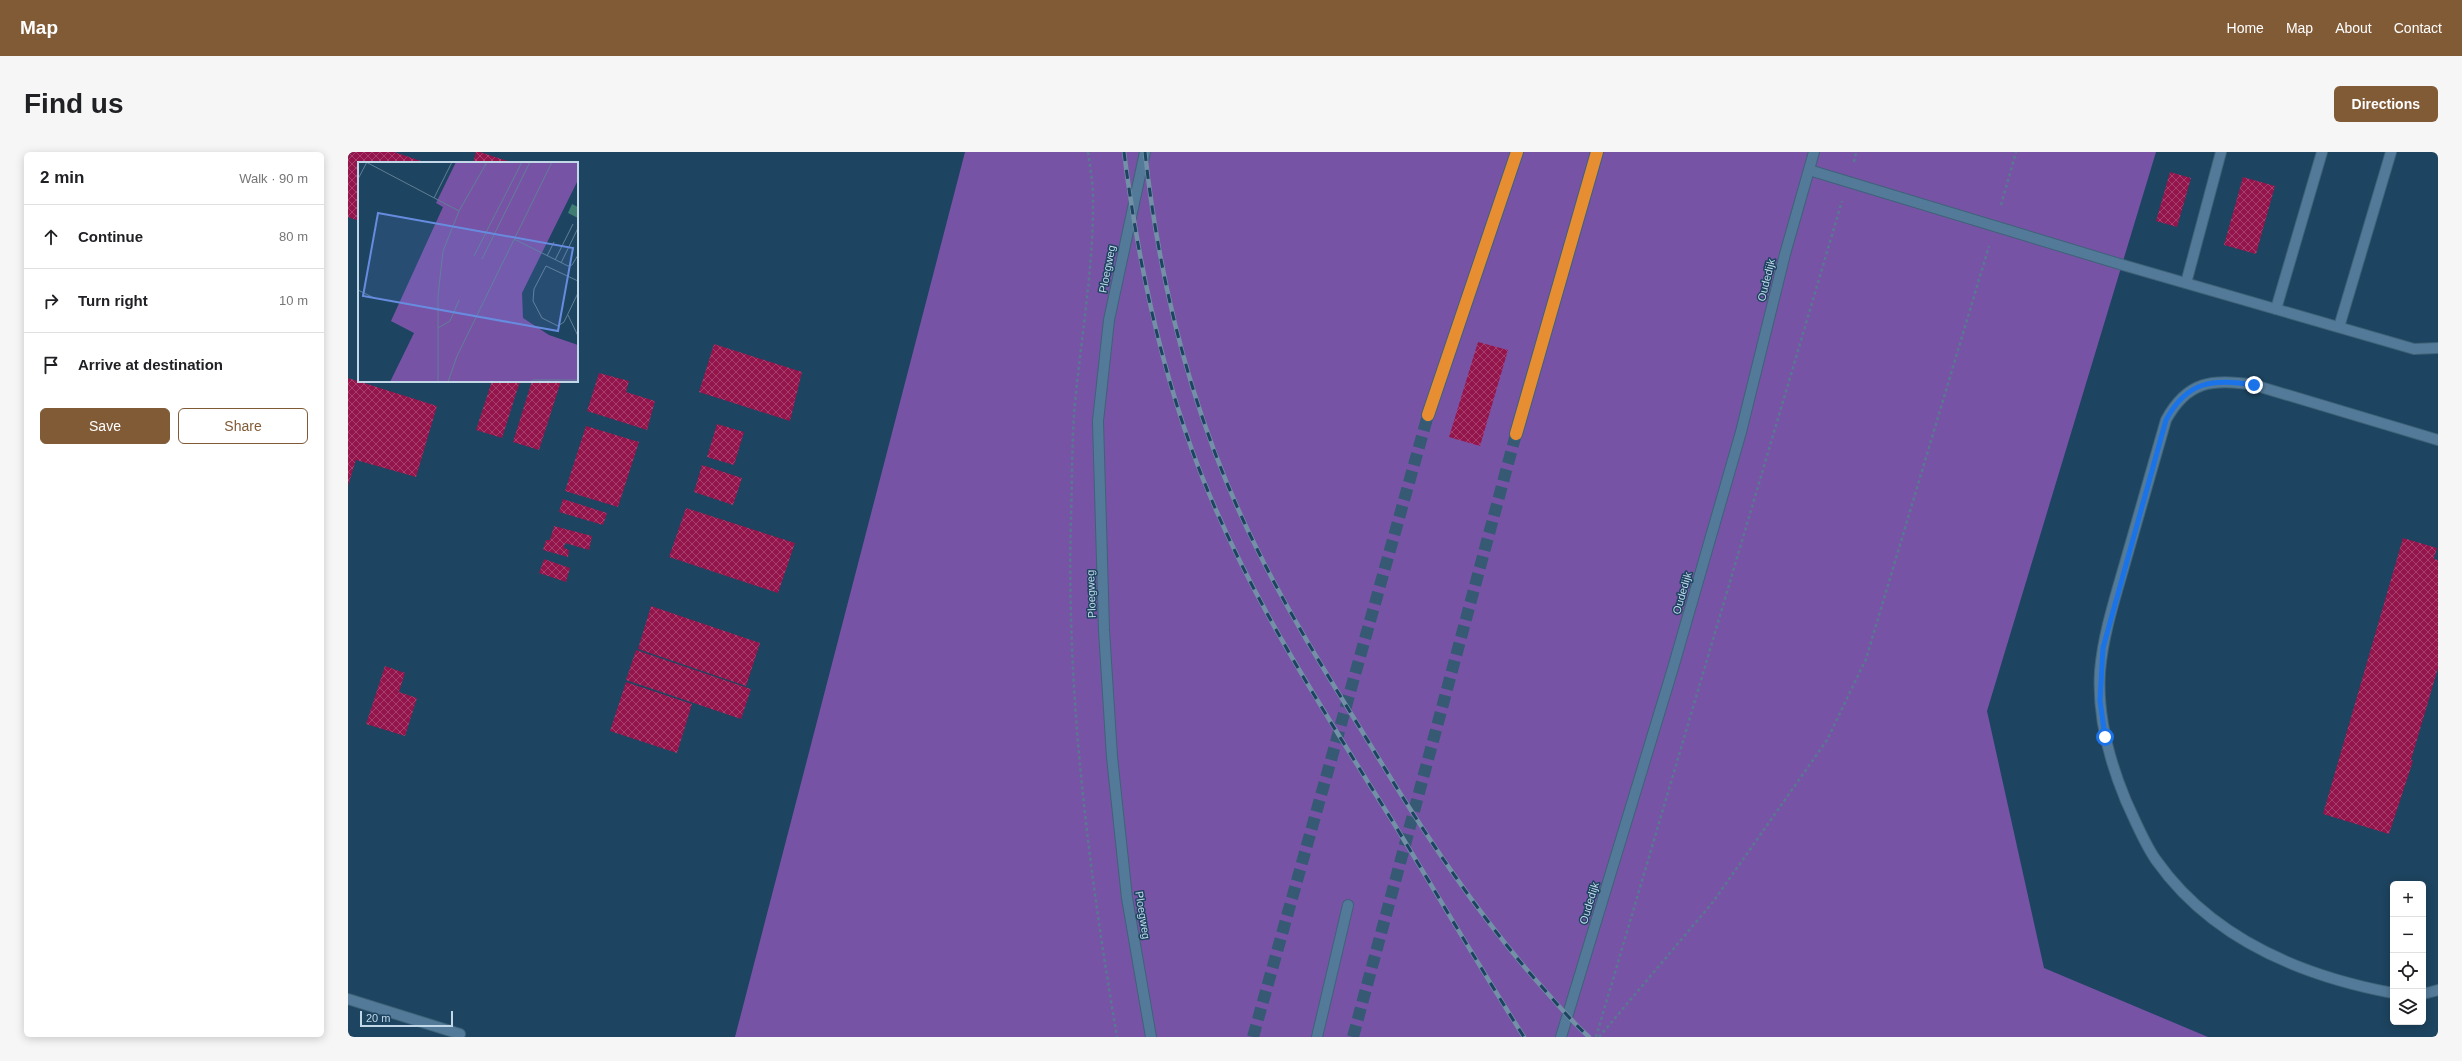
<!DOCTYPE html>
<meta charset="utf-8">
<style>
:root{--surface:#fff;--page:#f6f6f6;--text:#202124;--muted:#757577;--line:#e0e0e0;--accent:#815a36}
body{margin:0;font-family:Helvetica,sans-serif;background:var(--page);color:var(--text)}
.controls{position:absolute;right:12px;bottom:12px;display:grid;overflow:hidden;border-radius:6px;box-shadow:0 2px 10px #0003}
.controls button{width:36px;height:36px;display:grid;place-items:center;padding:0;border:0;border-bottom:1px solid var(--line);background:var(--surface);color:var(--text);font:20px sans-serif}
.scale{position:absolute;left:12px;bottom:10px;width:93px;box-sizing:border-box;padding-left:4px;border:2px solid #c2d8e8;border-top:0;font-size:11px;line-height:14px;white-space:nowrap;color:#c2d8e8;-webkit-text-stroke:3px #1d4460;paint-order:stroke}
.stop{position:absolute;width:12px;height:12px;margin:-9px;border:3px solid #1a73e8;border-radius:50%;background:#fff}
.stop.end{background:#1a73e8;border-color:#fff;box-shadow:0 1px 4px #0008}
.list{margin:0;padding:0;list-style:none}
h2{display:flex;justify-content:space-between;align-items:center;height:52px;margin:0;padding:0 16px;font-size:17px}
h2 small{font-size:13px;font-weight:400;color:var(--muted)}
.list li{display:grid;grid-template-columns:26px 1fr auto;gap:12px;align-items:center;box-sizing:border-box;height:64px;padding:0 16px;border-top:1px solid var(--line)}
.list b{display:block;font-size:15px;white-space:nowrap}
.list em{font-size:13px;font-style:normal;color:var(--muted)}
.actions{display:flex;gap:8px;padding:12px 16px}
.actions a{flex:1;padding:9px 0;border:1px solid var(--accent);border-radius:6px;text-align:center;font-size:14px;color:var(--accent)}
.actions .main{background:var(--accent);color:#fff}
.icon{flex:none;width:22px;height:22px;fill:none;stroke:currentColor;stroke-width:2;stroke-linecap:round;stroke-linejoin:round}
.map{position:relative;flex:none;width:2090px;height:885px;overflow:hidden;border-radius:6px}
header{display:flex;align-items:center;gap:24px;box-sizing:border-box;height:56px;padding:0 20px;background:var(--accent);color:#fff}
header strong{font-size:19px}
nav{display:flex;gap:22px;margin-inline-start:auto;font-size:14px}
.intro{display:flex;align-items:center;justify-content:space-between;box-sizing:border-box;height:96px;padding:0 24px}
h1{margin:0;font-size:28px}
.button{padding:10px 18px;border-radius:6px;background:var(--accent);color:#fff;font-size:14px;font-weight:700}
main{display:flex;gap:24px;padding:0 24px}
aside{flex:1;background:var(--surface);border-radius:6px;box-shadow:0 2px 10px #0003}
.map>svg:first-child{display:block}
.green{fill:#7753a6}
.building{fill:url(#building-cross-hatch)}
.lines{fill:none;stroke-linecap:round;stroke-linejoin:round}
.motorway-tunnel{stroke:#365a74;stroke-width:12;stroke-dasharray:12 6;stroke-linecap:butt}
.service-casing{stroke:#3e6278;stroke-width:12}
.tertiary-casing{stroke:#3e6278;stroke-width:12}
.motorway-casing{stroke:#3e6278;stroke-width:14}
.path{stroke:#577890;stroke-width:2.5;stroke-dasharray:3 3;stroke-linecap:butt}
.service{stroke:#537b99;stroke-width:10}
.tertiary{stroke:#537b99;stroke-width:10}
.motorway{stroke:#e88e32;stroke-width:12}
.rail-casing{stroke:#7290a6;stroke-width:4.5}
.rail{stroke:#1d4460;stroke-width:3;stroke-dasharray:9;stroke-linecap:butt}
.route{stroke:#1a73e8;stroke-width:5}
.labels{text-anchor:middle;stroke-width:3;stroke-linejoin:round;paint-order:stroke}
.street-label{font-size:11px;fill:#c2d8e8;stroke:#1d4460}
.inset-road{fill:none;stroke:#5f7f96;stroke-width:1}
.view{fill:#678cdf;fill-opacity:0.15;stroke:#678cdf;stroke-width:2}
.inset-edge{fill:none;stroke:#c2d8e8;stroke-width:2}
</style>
<header>
<strong>Map</strong>
<nav><a>Home</a><a>Map</a><a>About</a><a>Contact</a></nav>
</header>
<div class="intro"><h1>Find us</h1><a class="button">Directions</a></div>
<main>
<aside>
<h2>2 min<small>Walk · 90 m</small></h2>
<ul class="list">
<li><svg class="icon" aria-label="ahead" viewBox="0 0 24 24"><path d="M12 20V5M6 11l6-6 6 6"/></svg><div><b>Continue</b></div><em>80 m</em></li>
<li><svg class="icon" aria-label="right" viewBox="0 0 24 24"><path d="M7 20v-9h11M14 6l5 5-5 5"/></svg><div><b>Turn right</b></div><em>10 m</em></li>
<li><svg class="icon" aria-label="arrive" viewBox="0 0 24 24"><path d="M6 21V4h12l-3 4 3 4H6"/></svg><div><b>Arrive at destination</b></div></li>
</ul>
<div class="actions"><a class="main">Save</a><a>Share</a></div>
</aside>
<div class="map">
<svg width="2090" height="885" viewBox="0 0 2090 885">
<defs>
<pattern id="building-cross-hatch" width="8" height="8" patternUnits="userSpaceOnUse"><rect width="8" height="8" fill="#94154c"/><path d="M0 0l8 8M0 8l8-8" fill="none" stroke="#a6416e"/></pattern>
</defs>
<rect width="100%" height="100%" fill="#1d4460"/>
<polygon class="green" points="617,0 1808,0 1639,559 1696,816 1860,885 387,885"/>
<g class="building">
<polygon points="0,0 46,0 79,11 11,11 11,69 0,65"/>
<polygon points="128,0 132,0 166,11 125,11"/>
<polygon points="1822,20 1843,26 1829,75 1808,69"/>
<polygon points="1895,25 1927,34 1908,102 1876,93"/>
<polygon points="1130,190 1160,198 1132,294 1101,285"/>
<polygon points="366,192 454,220 442,269 351,240"/>
<polygon points="251,221 281,229 278,240 307,249 299,278 239,259"/>
<polygon points="0,226 89,254 68,325 8,308 0,334"/>
<polygon points="144,229 172,229 154,286 128,278"/>
<polygon points="184,229 213,229 191,298 165,290"/>
<polygon points="369,272 396,280 386,313 359,305"/>
<polygon points="238,274 291,290 270,355 217,339"/>
<polygon points="354,313 394,326 385,353 346,340"/>
<polygon points="215,347 259,361 255,373 211,360"/>
<polygon points="338,356 447,391 430,441 321,405"/>
<polygon points="206,374 244,384 241,398 217,391 216,396 221,398 220,405 195,398 198,388 202,388"/>
<polygon points="2055,386 2089,396 2086,407 2090,408 2090,516 2063,608 2065,609 2041,682 1975,662"/>
<polygon points="196,407 222,416 218,430 191,421"/>
<polygon points="303,454 412,491 398,534 290,497"/>
<polygon points="288,498 403,537 393,567 278,528"/>
<polygon points="37,514 57,521 51,540 69,546 57,584 18,572"/>
<polygon points="278,530 344,552 329,601 262,579"/>
</g>
<g class="lines">
<g class="motorway-tunnel">
<polyline points="905,885 1080,263"/>
<polyline points="1005,885 1168,282"/>
</g>
<g class="service-casing">
<g id="service">
<polyline points="1461,18 1775,113 2066,197 2090,196"/>
<polyline points="1838,131 1873,0"/>
<polyline points="1928,157 1974,0"/>
<polyline points="1991,175 2043,0"/>
<path d="M 2045,841 C 1954,824 1863,786 1808,708 C 1796,691 1787,668 1778,649 C 1761,608 1749,564 1752,519 C 1755,483 1767,446 1777,411 C 1791,363 1804,316 1818,268 C 1839,229 1865,226 1906,233 L 2090,288"/>
<polyline points="2075,842 2090,838"/>
<polyline points="0,847 112,882"/>
<polyline points="969,885 1000,753"/>
</g>
</g>
<g class="tertiary-casing">
<g id="tertiary">
<polyline points="797,0 761,168 750,269 756,478 764,605 779,746 803,885"/>
<polyline points="1213,885 1325,516 1393,280 1437,102 1466,0"/>
</g>
</g>
<g class="motorway-casing">
<g id="motorway">
<polyline points="1080,263 1169,0"/>
<polyline points="1168,282 1249,0"/>
</g>
</g>
<g class="path">
<path d="M 740,0 C 742,15 745,30 745,44 C 746,117 732,190 726,262 C 724,296 724,331 723,365 C 718,539 740,714 769,885"/>
<polyline points="1506,10 1508,0"/>
<polyline points="1653,53 1668,0"/>
<polyline points="1248,885 1494,49"/>
<polyline points="1251,885 1365,750 1479,588 1518,507 1641,94"/>
</g>
<use href="#service" class="service"/>
<use href="#tertiary" class="tertiary"/>
<use href="#motorway" class="motorway"/>
<g class="rail-casing">
<g id="rail">
<path d="M 776,0 C 789,102 809,201 844,298 C 892,431 970,550 1045,670 C 1089,742 1131,814 1176,885"/>
<path d="M 797,0 C 812,138 847,273 909,397 C 945,470 989,538 1031,607 C 1078,684 1127,758 1186,826 C 1204,846 1221,867 1241,885"/>
</g>
</g>
<use href="#rail" class="rail"/>
</g>
<g class="lines">
<path class="route" d="M 1757,585 L 1752,548 L 1755,496 L 1818,268 C 1839,229 1865,226 1906,233"/>
</g>
<g class="labels">
<g class="street-label">
<text transform="translate(759 117) rotate(-79)" y="4">Ploegweg</text>
<text transform="translate(1418 128) rotate(-76)" y="4">Oudedijk</text>
<text transform="translate(1334 441) rotate(-74)" y="4">Oudedijk</text>
<text transform="translate(743 442) rotate(-92)" y="4">Ploegweg</text>
<text transform="translate(1241 751) rotate(-73)" y="4">Oudedijk</text>
<text transform="translate(795 763) rotate(81)" y="4">Ploegweg</text>
</g>
</g>
<g transform="translate(10 10)">
<rect width="220" height="220" fill="#1d4460"/>
<path d="M 98,0 L 220,0 L 220,18 L 164,131 L 165,156 L 191,173 L 220,183 L 220,220 L 32,220 L 56,171 L 33,159 L 85,45 L 78,41 Z" fill="#7753a6"/>
<path d="M 214,42 L 220,45 L 220,56 L 210,51 Z" fill="#3f7c72"/>
<path class="inset-road" d="M 8,0 L 101,49M 0,17 L 9,0M 76,36 L 94,0M 156,77 L 210,104 L 214,103 L 220,93M 116,94 L 164,0M 189,94 L 196,80M 124,97 L 172,0M 197,98 L 215,62M 203,101 L 220,66M 220,119 L 188,104 L 176,127 L 175,139 L 184,156 L 200,164 L 206,160 L 220,131M 0,128 L 16,136M 210,153 L 220,174M 80,166 L 92,159 L 101,138M 174,218 L 220,218M 80,220 L 80,134 L 85,89 L 101,49 L 129,0M 90,220 L 99,194 L 194,0"/>
<path class="view" d="M 20,51 L 215,86 L 200,169 L 5,134 Z"/>
<rect width="220" height="220" class="inset-edge"/>
</g>
</svg>
<div class="controls">
<button>+</button>
<button>−</button>
<button><svg class="icon" aria-label="locate" viewBox="0 0 24 24"><circle cx="12" cy="12" r="6"/><path d="M12 2v4M12 18v4M2 12h4M18 12h4"/></svg></button>
<button><svg class="icon" aria-label="layers" viewBox="0 0 24 24"><path d="M12 4l9 5-9 5-9-5zM3 14l9 5 9-5"/></svg></button>
</div>
<div class="scale">20 m</div>
<div class="stop" style="left:1757px;top:585px"></div>
<div class="stop end" style="left:1906px;top:233px"></div>
</div>
</main>
